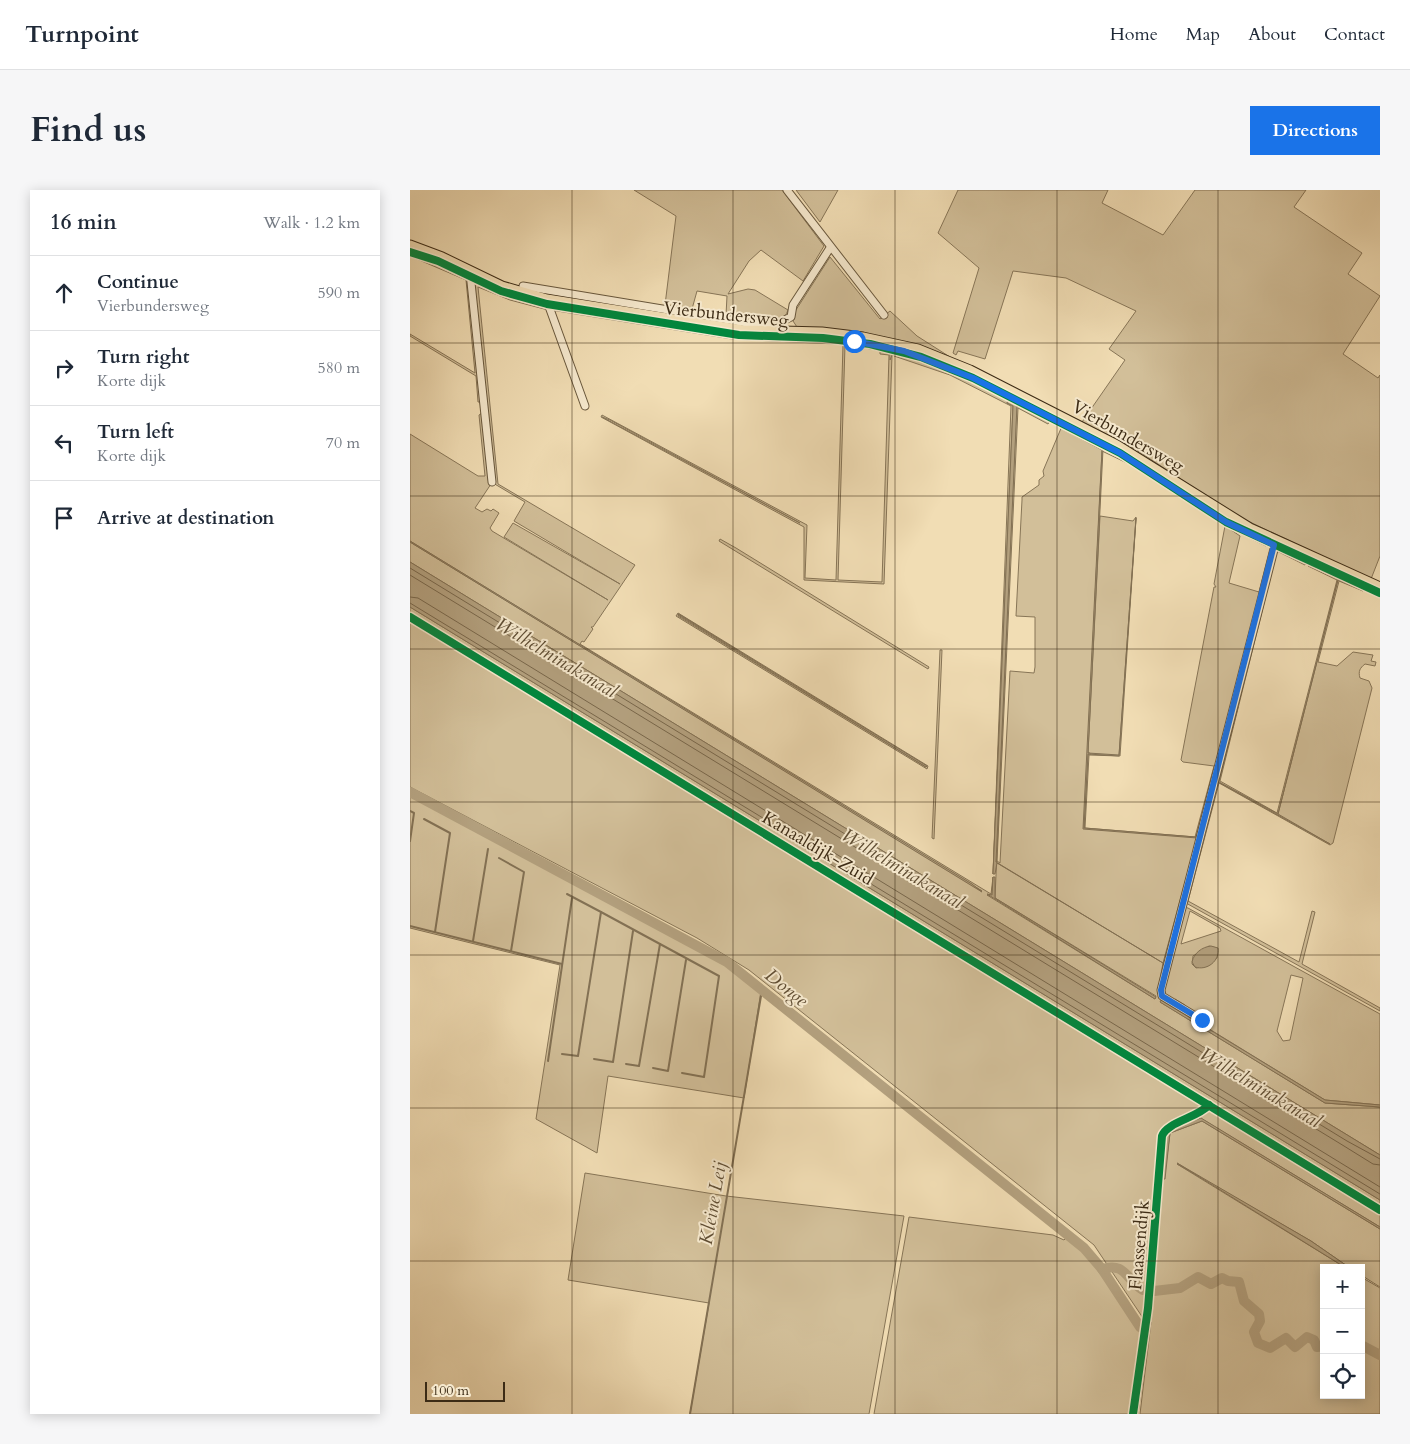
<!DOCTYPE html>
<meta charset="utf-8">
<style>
:root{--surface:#fff;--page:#f6f6f7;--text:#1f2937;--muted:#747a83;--line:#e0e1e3;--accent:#1a73e8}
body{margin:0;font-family:Cardo,serif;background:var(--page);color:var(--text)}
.controls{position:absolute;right:15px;bottom:15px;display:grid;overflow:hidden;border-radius:0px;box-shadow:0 2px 12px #0003}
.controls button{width:45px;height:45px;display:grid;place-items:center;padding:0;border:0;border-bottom:1px solid var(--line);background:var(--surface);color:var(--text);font:25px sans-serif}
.scale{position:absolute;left:15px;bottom:12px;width:80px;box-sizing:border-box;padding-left:5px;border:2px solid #3c2b15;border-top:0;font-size:14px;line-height:18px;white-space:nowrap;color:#3c2b15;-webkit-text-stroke:4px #f6e9ce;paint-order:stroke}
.stop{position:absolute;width:15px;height:15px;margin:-11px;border:4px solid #1a73e8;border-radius:50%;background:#fff}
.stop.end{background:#1a73e8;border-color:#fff;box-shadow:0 1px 5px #0008}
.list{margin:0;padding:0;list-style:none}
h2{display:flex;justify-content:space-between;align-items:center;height:65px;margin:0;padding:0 20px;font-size:21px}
h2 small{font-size:16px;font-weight:400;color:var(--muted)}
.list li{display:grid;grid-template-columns:32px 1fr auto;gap:15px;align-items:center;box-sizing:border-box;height:75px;padding:0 20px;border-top:1px solid var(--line)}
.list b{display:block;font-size:19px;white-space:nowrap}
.list p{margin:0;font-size:16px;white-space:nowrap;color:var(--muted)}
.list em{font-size:16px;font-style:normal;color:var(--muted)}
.icon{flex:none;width:28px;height:28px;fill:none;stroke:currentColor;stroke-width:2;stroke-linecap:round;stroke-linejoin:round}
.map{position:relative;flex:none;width:970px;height:1224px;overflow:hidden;border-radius:0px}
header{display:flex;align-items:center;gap:30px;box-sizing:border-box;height:70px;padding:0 25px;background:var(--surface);border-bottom:1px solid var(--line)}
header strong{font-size:24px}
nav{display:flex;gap:28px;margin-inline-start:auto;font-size:18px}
.intro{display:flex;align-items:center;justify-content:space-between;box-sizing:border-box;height:120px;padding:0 30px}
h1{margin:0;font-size:35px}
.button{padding:12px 22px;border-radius:0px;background:var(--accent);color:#fff;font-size:18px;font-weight:700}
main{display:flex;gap:30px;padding:0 30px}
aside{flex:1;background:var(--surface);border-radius:0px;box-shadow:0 2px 12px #0003}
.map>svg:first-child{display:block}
.green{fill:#d2bf99;stroke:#877557;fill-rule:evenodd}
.water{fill:#b3a07e;stroke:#837154}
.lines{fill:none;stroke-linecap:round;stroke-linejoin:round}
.shore{stroke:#78664a;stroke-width:1}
.stream{stroke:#837154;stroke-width:2}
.river{stroke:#b3a07e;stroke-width:10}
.minor-casing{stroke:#69583d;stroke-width:9}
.major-casing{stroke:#3c2b15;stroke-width:11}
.minor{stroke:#f6e9ce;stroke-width:7}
.major{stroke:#f1ddb4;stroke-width:9}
.cycleway-casing{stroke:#f6e9ce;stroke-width:11}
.cycleway{stroke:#00873e;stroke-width:8}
.route{stroke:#1a73e8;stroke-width:6}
.grid{fill:none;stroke:#3c2b15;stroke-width:1;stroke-opacity:0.55}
.labels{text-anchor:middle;stroke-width:4;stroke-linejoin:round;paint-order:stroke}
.street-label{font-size:18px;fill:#3c2b15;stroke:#f6e9ce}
.water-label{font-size:19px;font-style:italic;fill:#604e34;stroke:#f6e9ce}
</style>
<header>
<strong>Turnpoint</strong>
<nav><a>Home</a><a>Map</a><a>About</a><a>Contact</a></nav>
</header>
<div class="intro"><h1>Find us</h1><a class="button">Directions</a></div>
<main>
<aside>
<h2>16 min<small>Walk · 1.2 km</small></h2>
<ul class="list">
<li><svg class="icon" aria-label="ahead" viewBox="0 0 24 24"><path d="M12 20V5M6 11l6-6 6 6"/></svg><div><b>Continue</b><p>Vierbundersweg</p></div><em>590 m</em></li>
<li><svg class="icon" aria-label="right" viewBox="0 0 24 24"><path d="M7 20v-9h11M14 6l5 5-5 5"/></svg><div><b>Turn right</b><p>Korte dijk</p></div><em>580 m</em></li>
<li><svg class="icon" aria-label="left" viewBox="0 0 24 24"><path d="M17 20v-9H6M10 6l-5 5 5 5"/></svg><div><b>Turn left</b><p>Korte dijk</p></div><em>70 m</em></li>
<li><svg class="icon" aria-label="arrive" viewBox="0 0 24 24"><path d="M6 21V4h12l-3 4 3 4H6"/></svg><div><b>Arrive at destination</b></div></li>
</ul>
</aside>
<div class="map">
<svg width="970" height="1224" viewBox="0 0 970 1224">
<rect width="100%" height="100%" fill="#f1ddb4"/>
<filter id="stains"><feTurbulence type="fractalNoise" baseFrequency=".004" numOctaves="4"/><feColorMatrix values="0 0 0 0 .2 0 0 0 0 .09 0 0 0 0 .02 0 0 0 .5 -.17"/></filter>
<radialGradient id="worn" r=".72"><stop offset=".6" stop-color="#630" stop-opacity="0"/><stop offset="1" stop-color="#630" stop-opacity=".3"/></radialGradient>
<g class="green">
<path d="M 224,0 L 372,0 L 414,56 L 393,91 L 351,60 L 339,71 L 318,104 L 338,99 L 345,100 L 378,120 C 372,142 332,127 316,125 L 317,106 L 287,101 L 282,119 L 255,115 L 266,26 Z"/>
<polygon points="386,0 428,0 410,32"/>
<polygon points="548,0 698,0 692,13 753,45 785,0 896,0 884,17 952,63 938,84 970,106 933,164 968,188 970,185 970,366 961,389 827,326 725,259 672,232 715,170 699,159 726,121 656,88 603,81 575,169 548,161 546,165 543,163 569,78 528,43"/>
<polygon points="0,66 9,69 14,68 60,88 70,212 68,212 66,186 0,146 0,144 65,183 56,90"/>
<path d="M 420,67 L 470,129 L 480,121 L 507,146 L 540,167 C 489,147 442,141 387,137 L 383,131 L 384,123 Z"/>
<path d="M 63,89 L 102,107 L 135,115 L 138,120 L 100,110 L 68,97 L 88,294 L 225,375 L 183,437 L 181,437 L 183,439 L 174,452 L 172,451 L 170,454 L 581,704 L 583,687 L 582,706 L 577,705 L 745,809 L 746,806 L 585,708 L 606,225 L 607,215 L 598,210 L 597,213 L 603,215 L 583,684 L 601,216 L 540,185 L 484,166 L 485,162 L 480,161 L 480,170 L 482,165 L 474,394 L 394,390 L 394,337 L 191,227 L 192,225 L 397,335 L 395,388 L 426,390 L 433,155 L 429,154 L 430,151 C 513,163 568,192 641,229 L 638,234 L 608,218 L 587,671 L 590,673 L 600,481 L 624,483 L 625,477 L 625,427 L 606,426 L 612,310 L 612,307 L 629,295 L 629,290 L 634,286 L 633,281 L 652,236 L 717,268 L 717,273 L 692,261 L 674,639 L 678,564 L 681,564 L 678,562 L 690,326 L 723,331 L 726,327 L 726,329 L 710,566 L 679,565 L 675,638 L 785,647 L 804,576 L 773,572 L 771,570 L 804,397 L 806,397 L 804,394 L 815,336 L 743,289 L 746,287 L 821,336 L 856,353 L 856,356 L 817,337 L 830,346 L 819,393 L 849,402 L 860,358 L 862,359 L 750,803 L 751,806 L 790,830 L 792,828 L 774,817 L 775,815 L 765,809 L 763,811 L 756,807 L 752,800 L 773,717 L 778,718 L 970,824 L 970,915 L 915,910 L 752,810 L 750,812 L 915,913 L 970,917 L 970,965 L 0,372 L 0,352 L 572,701 L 0,351 L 0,244 L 68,286 L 75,286 L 69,225 L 72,223 L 74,224 L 81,294 L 65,318 L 72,322 L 77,319 L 81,321 L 83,319 L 89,323 L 80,338 L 82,341 L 198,410 L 94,347 L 103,333 L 210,394 L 104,331 L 115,312 L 83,293 ZM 435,155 L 467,160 L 470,161 L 470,164 L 479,165 L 472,392 L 428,390 ZM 192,227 L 200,230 L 390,333 ZM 780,721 L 810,738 L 811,741 L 771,754 ZM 799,756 L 807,758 L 807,768 L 798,776 L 786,778 L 782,774 L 783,766 ZM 881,785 L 893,788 L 880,850 L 873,851 L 867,841 Z"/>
<polygon points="141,116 361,148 425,152 426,154 322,149 141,120"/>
<polygon points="310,349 326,358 519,477 518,479 309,351"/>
<path d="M 865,357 L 897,372 L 895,375 L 867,361 L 810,591 L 867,623 L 927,390 L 898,376 L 900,373 L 953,397 L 953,401 L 929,391 L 908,472 L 927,476 L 943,462 L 963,465 L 961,471 L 966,472 L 965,476 L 955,474 C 950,478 948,481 950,488 L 959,491 L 962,498 L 923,653 L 920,655 L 809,593 L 778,711 L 889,772 L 902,721 L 905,722 L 892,774 L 970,818 L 970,821 L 776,713 Z"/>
<polygon points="0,417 970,1010 970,1021 763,894 795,916 756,936 735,1131 684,1055 339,780 287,748 0,597 0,430 493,729 0,427"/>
<path d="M 268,423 L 518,576 L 517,579 L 266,426 ZM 269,424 L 516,577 L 268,426 Z"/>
<polygon points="530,460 532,460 524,649 522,648"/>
<polygon points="0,604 291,758 329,781 351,801 334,908 198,886 187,963 126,929 150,775 0,738"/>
<path d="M 798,917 L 970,1023 L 970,1037 L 792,929 L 761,939 L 757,943 L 754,989 L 760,943 L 792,931 L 970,1039 L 970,1097 L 951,1085 L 951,1078 L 940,1078 L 901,1051 L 767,974 L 936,1078 L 914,1078 L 914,1205 L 951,1205 L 951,1087 L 970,1098 L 970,1224 L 730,1224 L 741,1132 L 728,1224 L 723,1224 L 740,1118 L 754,943 C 764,929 786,929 798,917 Z"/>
<polygon points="175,983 316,1006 494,1026 459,1224 280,1224 299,1113 158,1090"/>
<polygon points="499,1027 643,1045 654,1050 661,1043 689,1070 732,1135 720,1224 464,1224"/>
</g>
<g class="water">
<polygon points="598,210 607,215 586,672 753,773 785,655 749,795 753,773 587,673 585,684 583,684 603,216 597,213"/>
<polygon points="653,239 693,259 678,563 709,565 726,328 709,566 678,564 674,638 786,647 803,582 787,648 673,639 692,260"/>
<polygon points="0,351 562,694 572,702 0,352"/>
<polygon points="0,372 970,965 970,1010 0,417"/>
<polygon points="928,389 951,399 928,390 868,624 920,654 808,592 828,517 809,592 868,624"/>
<polygon points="268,424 517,576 516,577 268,425"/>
<polygon points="583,687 585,687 585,708 746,807 745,809 577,704 582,705"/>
<path d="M 801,756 L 808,758 C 810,771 797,781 785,777 L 782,772 C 784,763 792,757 801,756 Z"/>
<polygon points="751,810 915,910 970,915 970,917 915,913 750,812"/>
<polygon points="791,928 970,1037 970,1039 792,931 760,943 755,989 753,989 757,942 762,938"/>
<polygon points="767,973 901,1051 940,1078 936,1078"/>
</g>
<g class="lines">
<g class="shore">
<polyline points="0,378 937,951 970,969"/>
<polyline points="0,385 934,956 963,974 970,975"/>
<polyline points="0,407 8,408 970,997"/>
<polyline points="0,413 970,1004"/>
</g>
<g class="stream">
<polyline points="0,621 4,623 0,651"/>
<polyline points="14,629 40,643 25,742"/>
<polyline points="89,668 114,682 101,761"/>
<polyline points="191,722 309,786 294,887 272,883"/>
<polyline points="0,736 152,774"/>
<polyline points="63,751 78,659"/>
<polyline points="351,801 352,798"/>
<polyline points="152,864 168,866 191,722 157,704"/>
<polyline points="184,869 203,872 223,741"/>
<polyline points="138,871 162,708"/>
<polyline points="216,874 229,876 250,754"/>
<polyline points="243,878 258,881 276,770"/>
<polyline points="280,1224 351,806"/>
</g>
<g class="river">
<polyline points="0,602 317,772 674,1058 692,1079 730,1137"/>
<path d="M 692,1079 C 716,1072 715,1089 733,1100"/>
<polyline points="744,1101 770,1098 788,1087 801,1094 812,1088 818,1091 829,1092 834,1111 849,1124 850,1131 844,1142 848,1153 860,1158 876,1148 885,1157 897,1147 904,1150 907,1157 914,1156"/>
<polyline points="951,1155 970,1165"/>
</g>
<g class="minor-casing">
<g id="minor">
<polyline points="377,0 474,125"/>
<polyline points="0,62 28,71 91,101 137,114 329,145 413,148 460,154 511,167 563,188 710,263 816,332 970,403"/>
<polyline points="60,83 82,292"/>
<polyline points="113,96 337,133 364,135 381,127 383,115 420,58"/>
<polyline points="137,111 175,216"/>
<polyline points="792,830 752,806 751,800 866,352"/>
<path d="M 723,1224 L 738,1118 L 752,946 C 757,932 787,928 799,915"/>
</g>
</g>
<g class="major-casing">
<polyline id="major" points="0,55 32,67 92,96 137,109 333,140 412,142 453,147 508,159 560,180 707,255 840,338 970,397"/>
</g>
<use href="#minor" class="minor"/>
<use href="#major" class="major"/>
<g class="cycleway-casing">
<g id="cycleway">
<polyline points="0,62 28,71 91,101 137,114 329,145 413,148 460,154 511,167 563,188 710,263 816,332 970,403"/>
<polyline points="0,427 970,1020"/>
<path d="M 723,1224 L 738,1118 L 752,946 C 757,932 787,928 799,915"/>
</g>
</g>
<use href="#cycleway" class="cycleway"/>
</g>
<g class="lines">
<polyline class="route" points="444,151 494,161 563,188 710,263 816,332 864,355 751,800 752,806 792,830"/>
</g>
<path class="grid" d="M 162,0 L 162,1224M 323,0 L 323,1224M 485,0 L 485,1224M 647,0 L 647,1224M 808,0 L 808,1224M 0,153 L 970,153M 0,306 L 970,306M 0,459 L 970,459M 0,612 L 970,612M 0,765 L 970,765M 0,918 L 970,918M 0,1071 L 970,1071"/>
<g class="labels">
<g class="street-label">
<text transform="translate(316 124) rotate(6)" y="6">Vierbundersweg</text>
<text transform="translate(718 246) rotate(30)" y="6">Vierbundersweg</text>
<text transform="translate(408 658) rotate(31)" y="6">Kanaaldijk-Zuid</text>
<text transform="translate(729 1055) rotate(-85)" y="6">Flaassendijk</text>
</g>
<g class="water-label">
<text transform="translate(147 467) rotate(31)" y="7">Wilhelminakanaal</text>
<text transform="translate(493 678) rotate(31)" y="7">Wilhelminakanaal</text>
<text transform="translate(377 797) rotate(39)" y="7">Donge</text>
<text transform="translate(851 897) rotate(31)" y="7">Wilhelminakanaal</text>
<text transform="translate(302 1013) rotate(-80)" y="7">Kleine Leij</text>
</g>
</g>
<rect width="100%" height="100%" filter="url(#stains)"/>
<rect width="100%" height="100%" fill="url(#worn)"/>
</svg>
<div class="controls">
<button>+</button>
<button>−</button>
<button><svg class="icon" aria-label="locate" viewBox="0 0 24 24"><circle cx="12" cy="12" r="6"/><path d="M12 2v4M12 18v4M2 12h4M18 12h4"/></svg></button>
</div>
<div class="scale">100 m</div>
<div class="stop" style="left:444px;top:151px"></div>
<div class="stop end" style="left:792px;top:830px"></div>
</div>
</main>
